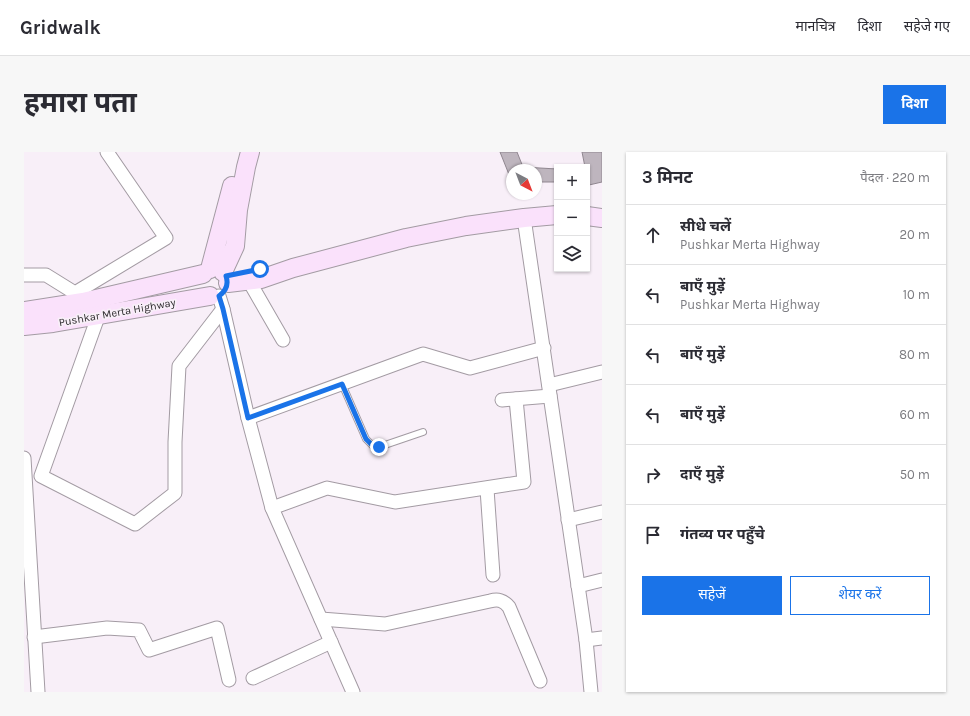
<!DOCTYPE html>
<html lang="hi">
<meta charset="utf-8">
<style>
:root{--surface:#fff;--page:#f7f7f7;--text:#2b2b33;--muted:#7c7c81;--line:#e1e1e2;--accent:#1a73e8}
body{margin:0;font-family:Karla,"Noto Sans Devanagari",sans-serif;background:var(--page);color:var(--text)}
.controls{position:absolute;right:12px;top:12px;display:grid;overflow:hidden;border-radius:0px;box-shadow:0 1px 3px #0004}
.controls button{width:36px;height:36px;display:grid;place-items:center;padding:0;border:0;border-bottom:1px solid var(--line);background:var(--surface);color:var(--text);font:20px sans-serif}
.compass{position:absolute;left:482px;top:12px;width:36px;height:36px;border-radius:50%;background:var(--surface);box-shadow:0 1px 3px #0004;rotate:138deg}
.stop{position:absolute;width:12px;height:12px;margin:-9px;border:3px solid #1a73e8;border-radius:50%;background:#fff}
.stop.end{background:#1a73e8;border-color:#fff;box-shadow:0 1px 4px #0008}
.list{margin:0;padding:0;list-style:none}
h2{display:flex;justify-content:space-between;align-items:center;height:52px;margin:0;padding:0 16px;font-size:17px}
h2 small{font-size:13px;font-weight:400;color:var(--muted)}
.list li{display:grid;grid-template-columns:26px 1fr auto;gap:12px;align-items:center;box-sizing:border-box;height:60px;padding:0 16px;border-top:1px solid var(--line)}
.list b{display:block;font-size:15px;white-space:nowrap}
.list p{margin:0;font-size:13px;white-space:nowrap;color:var(--muted)}
.list em{font-size:13px;font-style:normal;color:var(--muted)}
.actions{display:flex;gap:8px;padding:12px 16px}
.actions a{flex:1;padding:9px 0;border:1px solid var(--accent);border-radius:0px;text-align:center;font-size:14px;color:var(--accent)}
.actions .main{background:var(--accent);color:#fff}
.icon{flex:none;width:22px;height:22px;fill:none;stroke:currentColor;stroke-width:2;stroke-linecap:round;stroke-linejoin:round}
.map{position:relative;flex:none;width:578px;height:540px;overflow:hidden;border-radius:0px}
header{display:flex;align-items:center;gap:24px;box-sizing:border-box;height:56px;padding:0 20px;background:var(--surface);border-bottom:1px solid var(--line)}
header strong{font-size:19px}
nav{display:flex;gap:22px;margin-inline-start:auto;font-size:14px}
.intro{display:flex;align-items:center;justify-content:space-between;box-sizing:border-box;height:96px;padding:0 24px}
h1{margin:0;font-size:28px}
.button{padding:10px 18px;border-radius:0px;background:var(--accent);color:#fff;font-size:14px;font-weight:700}
main{display:flex;gap:24px;padding:0 24px}
aside{flex:1;background:var(--surface);border-radius:0px;box-shadow:0 1px 3px #0004}
.map>svg:first-child{display:block}
.building{fill:#beb5be;stroke:#908790}
.lines{fill:none;stroke-linecap:round;stroke-linejoin:round}
.lane-casing{stroke:#a39ba3;stroke-width:8}
.street-casing{stroke:#a39ba3;stroke-width:15}
.secondary-casing{stroke:#a39ba3;stroke-width:20}
.lane{stroke:#fff;stroke-width:6}
.street{stroke:#fff;stroke-width:13}
.secondary{stroke:#fae1fb;stroke-width:18}
.route{stroke:#1a73e8;stroke-width:5}
.labels{text-anchor:middle;stroke-width:3.5;stroke-linejoin:round;paint-order:stroke}
.street-label{font-size:11px;fill:#2c292c;stroke:#f8eff8}
</style>
<header>
<strong>Gridwalk</strong>
<nav><a>मानचित्र</a><a>दिशा</a><a>सहेजे गए</a></nav>
</header>
<div class="intro"><h1>हमारा पता</h1><a class="button">दिशा</a></div>
<main>
<div class="map">
<svg width="578" height="540" viewBox="0 0 578 540">
<rect width="100%" height="100%" fill="#f8eff8"/>
<g class="building">
<polygon points="476,0 493,0 499,15 533,17 533,30 512,30 512,18 488,18 488,30"/>
<polygon points="558,0 578,0 578,30 565,33 563,15 561,15"/>
</g>
<g class="lines">
<g class="lane-casing">
<polyline id="lane" points="318,232 342,287 350,295 355,295 399,280"/>
</g>
<g class="street-casing">
<g id="street">
<polyline points="500,66 562,488 567,540"/>
<polyline points="0,123 22,123 51,141 142,86 83,0"/>
<polyline points="225,129 259,188"/>
<polyline points="195,144 199,157 224,266 248,356 329,540"/>
<polyline points="75,162 17,324 111,372 151,341 151,290 155,214 199,157"/>
<polyline points="525,233 578,220"/>
<polyline points="478,248 526,244"/>
<polyline points="224,266 399,202 446,216 520,196"/>
<polyline points="0,306 14,540"/>
<polyline points="463,337 469,423"/>
<polyline points="248,356 303,336 371,350 500,330 492,247"/>
<polyline points="544,368 578,360"/>
<polyline points="554,434 578,428"/>
<path d="M 297,467 L 361,472 L 466,449 C 474,447 479,448 485,455 L 516,529"/>
<polyline points="10,485 83,476 115,478 125,498 193,476 205,528"/>
<polyline points="562,488 578,486"/>
<polyline points="229,526 307,490"/>
</g>
</g>
<g class="secondary-casing">
<g id="secondary">
<polyline points="563,64 578,66"/>
<polyline points="186,117 208,34"/>
<polyline points="199,120 211,94 214,58 222,15 226,0"/>
<polyline points="204,131 237,127 269,116 382,86 442,74 500,66 533,63"/>
<polyline points="0,159 59,150 179,122"/>
<polyline points="0,174 29,171 186,144"/>
</g>
</g>
<use href="#lane" class="lane"/>
<use href="#street" class="street"/>
<use href="#secondary" class="secondary"/>
</g>
<g class="lines">
<path class="route" d="M 236,117 L 202,124 C 205,133 202,139 195,144 L 199,157 L 224,266 L 318,232 L 342,287 L 350,295 L 355,295"/>
</g>
<g class="labels">
<g class="street-label">
<text transform="translate(93 160) rotate(-10)" y="4">Pushkar Merta Highway</text>
</g>
</g>
</svg>
<div class="controls">
<button>+</button>
<button>−</button>
<button><svg class="icon" aria-label="layers" viewBox="0 0 24 24"><path d="M12 4l9 5-9 5-9-5zM3 14l9 5 9-5"/></svg></button>
</div>
<svg class="compass" viewBox="-18 -18 36 36"><path d="M0-13l5 13h-10z" fill="#e53935"/><path d="M0 13l5-13h-10z" fill="#7c7c81"/></svg>
<div class="stop" style="left:236px;top:117px"></div>
<div class="stop end" style="left:355px;top:295px"></div>
</div>
<aside>
<h2>3 मिनट<small>पैदल · 220 m</small></h2>
<ul class="list">
<li><svg class="icon" aria-label="ahead" viewBox="0 0 24 24"><path d="M12 20V5M6 11l6-6 6 6"/></svg><div><b>सीधे चलें</b><p>Pushkar Merta Highway</p></div><em>20 m</em></li>
<li><svg class="icon" aria-label="left" viewBox="0 0 24 24"><path d="M17 20v-9H6M10 6l-5 5 5 5"/></svg><div><b>बाएँ मुड़ें</b><p>Pushkar Merta Highway</p></div><em>10 m</em></li>
<li><svg class="icon" aria-label="left" viewBox="0 0 24 24"><path d="M17 20v-9H6M10 6l-5 5 5 5"/></svg><div><b>बाएँ मुड़ें</b></div><em>80 m</em></li>
<li><svg class="icon" aria-label="left" viewBox="0 0 24 24"><path d="M17 20v-9H6M10 6l-5 5 5 5"/></svg><div><b>बाएँ मुड़ें</b></div><em>60 m</em></li>
<li><svg class="icon" aria-label="right" viewBox="0 0 24 24"><path d="M7 20v-9h11M14 6l5 5-5 5"/></svg><div><b>दाएँ मुड़ें</b></div><em>50 m</em></li>
<li><svg class="icon" aria-label="arrive" viewBox="0 0 24 24"><path d="M6 21V4h12l-3 4 3 4H6"/></svg><div><b>गंतव्य पर पहुँचे</b></div></li>
</ul>
<div class="actions"><a class="main">सहेजें</a><a>शेयर करें</a></div>
</aside>
</main>
